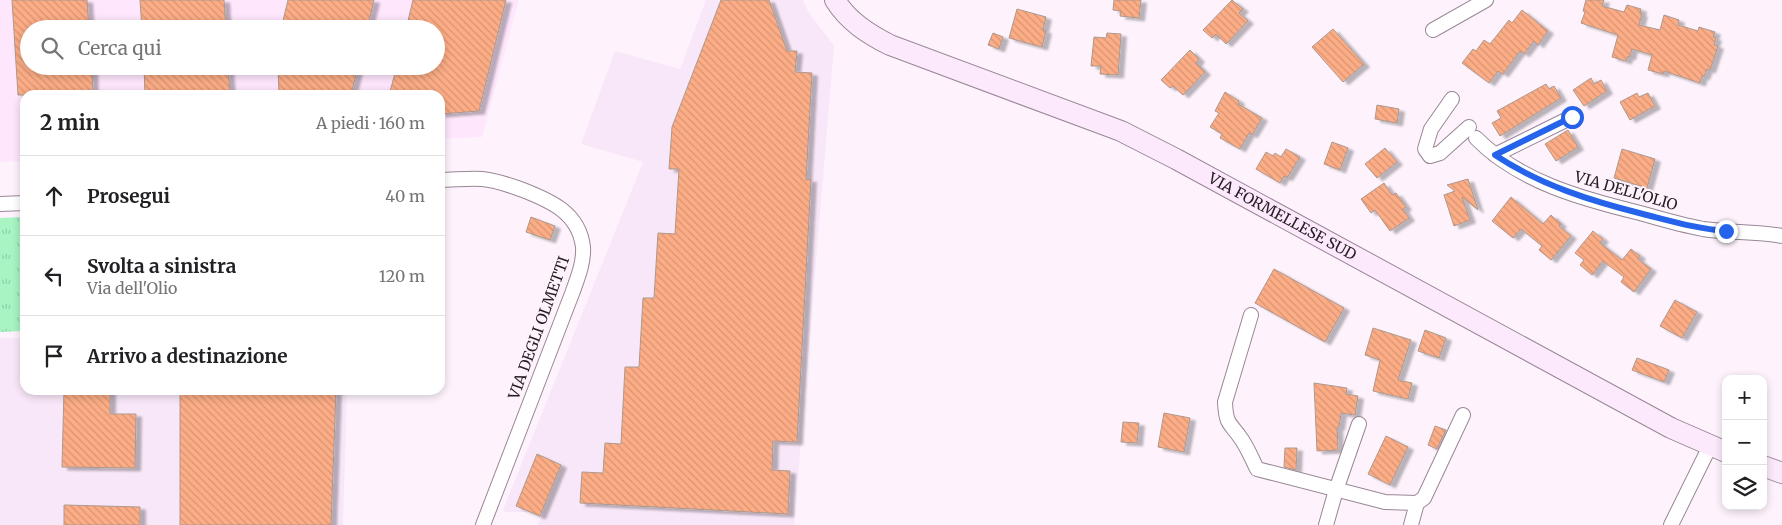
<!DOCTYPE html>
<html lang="it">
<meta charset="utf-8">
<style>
:root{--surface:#fff;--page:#f2f2f2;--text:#202124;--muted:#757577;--line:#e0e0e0}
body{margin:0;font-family:Merriweather,serif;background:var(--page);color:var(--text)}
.controls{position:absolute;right:15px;bottom:15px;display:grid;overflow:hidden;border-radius:10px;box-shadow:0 2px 8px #0003}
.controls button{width:45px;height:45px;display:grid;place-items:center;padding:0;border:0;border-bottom:1px solid var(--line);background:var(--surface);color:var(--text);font:25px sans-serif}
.stop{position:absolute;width:15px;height:15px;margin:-11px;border:4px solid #2563eb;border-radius:50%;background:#fff}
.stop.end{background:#2563eb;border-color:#fff;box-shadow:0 1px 5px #0008}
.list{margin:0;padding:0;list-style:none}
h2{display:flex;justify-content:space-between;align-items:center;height:65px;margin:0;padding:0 20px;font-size:21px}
h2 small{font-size:16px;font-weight:400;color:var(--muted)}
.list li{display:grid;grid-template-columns:32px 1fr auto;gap:15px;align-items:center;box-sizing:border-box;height:80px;padding:0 20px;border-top:1px solid var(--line)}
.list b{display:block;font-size:19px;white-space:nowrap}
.list p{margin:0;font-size:16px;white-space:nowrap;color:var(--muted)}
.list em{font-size:16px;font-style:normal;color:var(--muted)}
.icon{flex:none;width:28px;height:28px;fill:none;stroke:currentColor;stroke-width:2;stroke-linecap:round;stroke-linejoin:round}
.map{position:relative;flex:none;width:1782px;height:525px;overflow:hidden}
.search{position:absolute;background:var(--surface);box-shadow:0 2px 8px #0003;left:20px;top:20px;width:425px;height:55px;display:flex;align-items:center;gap:12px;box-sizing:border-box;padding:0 18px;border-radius:28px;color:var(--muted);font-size:19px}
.panel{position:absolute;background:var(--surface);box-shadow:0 2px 8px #0003;left:20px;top:90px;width:425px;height:305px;border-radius:15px}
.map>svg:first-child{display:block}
.built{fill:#fee6fc;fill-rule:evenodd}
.industrial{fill:#f8e7f8}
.grass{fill:url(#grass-tufts)}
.building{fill:url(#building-back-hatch);stroke:#ad988e;filter:url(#shadow)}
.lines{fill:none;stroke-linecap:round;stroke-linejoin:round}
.street-casing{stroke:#988796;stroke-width:16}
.secondary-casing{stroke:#988796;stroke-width:22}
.street{stroke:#fff;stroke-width:14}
.secondary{stroke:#fceafc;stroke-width:20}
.route{stroke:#2563eb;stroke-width:6}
.labels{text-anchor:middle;stroke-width:4;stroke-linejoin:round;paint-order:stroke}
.street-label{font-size:15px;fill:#241d23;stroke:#fef3fd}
</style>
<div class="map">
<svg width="1782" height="525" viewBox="0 0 1782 525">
<defs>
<pattern id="grass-tufts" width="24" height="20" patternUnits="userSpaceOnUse" patternTransform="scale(1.25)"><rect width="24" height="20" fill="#a8f4c3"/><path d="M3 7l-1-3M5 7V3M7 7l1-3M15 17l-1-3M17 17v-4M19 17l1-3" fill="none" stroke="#90d1a7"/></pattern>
<pattern id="building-back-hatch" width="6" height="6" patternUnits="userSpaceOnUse" patternTransform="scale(1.25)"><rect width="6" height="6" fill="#fcad86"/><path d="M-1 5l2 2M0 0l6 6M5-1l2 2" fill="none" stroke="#d89473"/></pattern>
<filter id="shadow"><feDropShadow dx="5.5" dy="3" stdDeviation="1" flood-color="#0004"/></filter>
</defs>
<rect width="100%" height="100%" fill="#fef3fd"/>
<path class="built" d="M 0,0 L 519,0 L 482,137 L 440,139 L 440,95 L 25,95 L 25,161 L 0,162 ZM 29,29 L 436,29 L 436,66 L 29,66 Z"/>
<g class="industrial">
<polygon points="706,0 803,0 808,11 834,46 794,525 538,525 543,512 505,512 503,510 643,162 581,144 615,51 680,69"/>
<polygon points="0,338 25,338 25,390 347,390 343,525 0,525"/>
</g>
<polygon class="grass" points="25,217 25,331 0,332 0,218"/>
<g class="building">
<polygon points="12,0 87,0 89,29 29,29 29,66 92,66 93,95 18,95"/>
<polygon points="140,0 224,0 226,29 142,29"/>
<polygon points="288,0 374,0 367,29 281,29"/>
<polygon points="413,0 506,0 479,111 440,114 440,95 389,95 397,66 436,66 436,29 406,29"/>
<polygon points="721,0 769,0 787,51 797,51 795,72 812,73 806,180 811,179 797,442 773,441 772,470 790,471 788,514 580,503 582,472 603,473 605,443 621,444 625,367 639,367 643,298 654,298 658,233 675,234 679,169 669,169 672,127"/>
<polygon points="1114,0 1141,0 1139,18 1120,16 1121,11 1113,10"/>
<polygon points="1232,0 1243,9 1239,13 1248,21 1226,44 1216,34 1212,38 1203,30"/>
<polygon points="1586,0 1604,0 1602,6 1624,12 1627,5 1641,9 1640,14 1642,14 1639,25 1660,30 1664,15 1679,20 1678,25 1698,31 1699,27 1715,32 1713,37 1716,38 1714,45 1718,46 1710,70 1707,69 1704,77 1702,76 1700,83 1664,71 1663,74 1648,70 1652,55 1632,49 1630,57 1628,56 1626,61 1612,57 1618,35 1581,23 1585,12 1583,11"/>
<polygon points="1017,9 1046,17 1043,30 1046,31 1042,47 1009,38"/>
<polygon points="1522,10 1548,31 1538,45 1534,41 1524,54 1520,51 1503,74 1498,71 1489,83 1462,63 1473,49 1476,51 1484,40 1490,44 1509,20 1512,23"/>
<polygon points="1333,29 1364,64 1343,82 1312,47"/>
<polygon points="993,33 1003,37 999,49 988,45"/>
<polygon points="1107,33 1121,34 1118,75 1100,74 1101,66 1091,66 1094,37 1106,38"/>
<polygon points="1190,50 1199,59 1196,63 1205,72 1183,95 1173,86 1170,88 1161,80"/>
<polygon points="144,66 228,66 230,95 145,95"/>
<polygon points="278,66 358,66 351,95 279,95"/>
<polygon points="1591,78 1594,84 1601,80 1607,91 1584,106 1573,90"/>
<polygon points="1546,84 1549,89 1554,86 1561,98 1500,136 1492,123 1501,118 1497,111"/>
<polygon points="1225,92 1239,101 1238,104 1262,118 1252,135 1249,133 1240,149 1220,138 1222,134 1210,127 1219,113 1215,111"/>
<polygon points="1637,93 1639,97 1648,93 1655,106 1630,120 1620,102"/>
<polygon points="1377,105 1399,109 1397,123 1375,119"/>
<polygon points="1568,130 1578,147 1556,161 1545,144"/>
<polygon points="1332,142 1348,148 1340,170 1324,164"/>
<polygon points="1385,148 1397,162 1377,178 1365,164"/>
<polygon points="1286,149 1300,157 1287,178 1284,176 1280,183 1256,169 1266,152 1273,156 1275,153 1281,157"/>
<polygon points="1622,149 1655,159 1647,188 1614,178"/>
<polygon points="1468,179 1478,210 1462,197 1470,220 1454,226 1444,195 1455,191 1447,185"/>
<polygon points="1384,183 1392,195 1396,193 1406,207 1403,209 1409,218 1390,231 1375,210 1371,213 1361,199"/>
<polygon points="1511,197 1543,224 1551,215 1561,224 1559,226 1571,236 1551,260 1539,250 1542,246 1521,229 1513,238 1492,221"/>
<polygon points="531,217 555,226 550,240 526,232"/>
<polygon points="1593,231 1603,239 1600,243 1622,260 1631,249 1640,256 1638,259 1651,269 1634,292 1621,282 1624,277 1603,261 1592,275 1580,265 1584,260 1575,253"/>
<polygon points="1274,269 1344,308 1325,342 1255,303"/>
<polygon points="1675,300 1697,312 1682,338 1660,326"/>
<polygon points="1373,328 1411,340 1398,380 1412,383 1408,399 1373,391 1380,360 1365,355"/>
<polygon points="1425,330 1446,338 1439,358 1418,351"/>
<polygon points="1637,358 1669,370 1664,382 1632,370"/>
<polygon points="1314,383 1347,388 1346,394 1358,396 1355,415 1341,413 1339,427 1337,427 1338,450 1317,451"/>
<polygon points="64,390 110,390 110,414 136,414 135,468 62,467"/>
<polygon points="180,390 336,390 331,525 180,525"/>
<polygon points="1164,413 1190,418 1184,452 1158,447"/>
<polygon points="1123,422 1139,423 1137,443 1121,442"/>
<polygon points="1435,426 1446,430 1437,449 1428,445"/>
<polygon points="1386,436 1408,447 1390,485 1368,474"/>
<polygon points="1285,448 1297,448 1296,470 1284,467"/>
<polygon points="537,454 561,465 540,516 516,506"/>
<polygon points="64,505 140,507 140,525 64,525"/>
</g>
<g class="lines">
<g class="street-casing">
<g id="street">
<polyline points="1433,30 1486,0"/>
<polyline points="1452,99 1431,129 1425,149 1430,156 1440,153 1469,127"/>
<path d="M 1476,138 C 1519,182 1583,199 1640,213 C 1661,219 1681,225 1703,229 C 1729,233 1756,231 1782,236"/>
<polyline points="1495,155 1572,117"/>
<path d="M 440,180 C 454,180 468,178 482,179 C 496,180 509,185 523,190 C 551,201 579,213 583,247 C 584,262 578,277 573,291 L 483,525"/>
<polyline points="0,204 25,203"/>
<path d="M 1251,315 L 1225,402 C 1226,426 1230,422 1242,440 C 1248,449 1252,459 1257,469 L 1385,502 L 1417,503"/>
<polyline points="1326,525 1336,490 1359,424"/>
<polyline points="1411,525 1417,503 1424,498 1463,415"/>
<polyline points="1671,525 1710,446"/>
</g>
</g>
<g class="secondary-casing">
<g id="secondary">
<path id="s1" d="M 835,0 C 848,21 868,34 890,45 L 1121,131 L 1176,159 L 1671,428 L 1726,452"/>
<polyline points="1763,466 1782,473"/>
</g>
</g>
<use href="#street" class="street"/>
<use href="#secondary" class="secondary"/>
</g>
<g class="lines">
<path class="route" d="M 1572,117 L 1495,155 C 1540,185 1591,201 1643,214 C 1671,221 1698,229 1726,231"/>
</g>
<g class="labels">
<g class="street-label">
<text transform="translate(1626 191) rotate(16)" y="5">VIA DELL'OLIO</text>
<text dy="5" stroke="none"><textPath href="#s1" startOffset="501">VIA FORMELLESE SUD</textPath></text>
<text transform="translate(539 328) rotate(-70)" y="5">VIA DEGLI OLMETTI</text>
</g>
</g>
</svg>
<div class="controls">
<button>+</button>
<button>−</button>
<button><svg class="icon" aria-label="layers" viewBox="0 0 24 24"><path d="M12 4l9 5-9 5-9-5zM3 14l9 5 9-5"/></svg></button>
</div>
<div class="stop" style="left:1572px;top:117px"></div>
<div class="stop end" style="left:1726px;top:231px"></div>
<div class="search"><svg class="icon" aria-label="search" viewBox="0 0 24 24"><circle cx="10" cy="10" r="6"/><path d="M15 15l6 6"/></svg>Cerca qui</div>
<section class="panel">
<h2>2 min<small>A piedi · 160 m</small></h2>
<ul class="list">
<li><svg class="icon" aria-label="ahead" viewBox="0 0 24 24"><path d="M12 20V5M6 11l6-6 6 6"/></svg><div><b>Prosegui</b></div><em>40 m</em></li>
<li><svg class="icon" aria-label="left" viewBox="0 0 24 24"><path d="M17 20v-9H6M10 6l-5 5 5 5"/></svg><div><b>Svolta a sinistra</b><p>Via dell'Olio</p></div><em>120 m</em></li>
<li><svg class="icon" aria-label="arrive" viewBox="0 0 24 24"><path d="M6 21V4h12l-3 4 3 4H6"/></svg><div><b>Arrivo a destinazione</b></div></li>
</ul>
</section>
</div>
